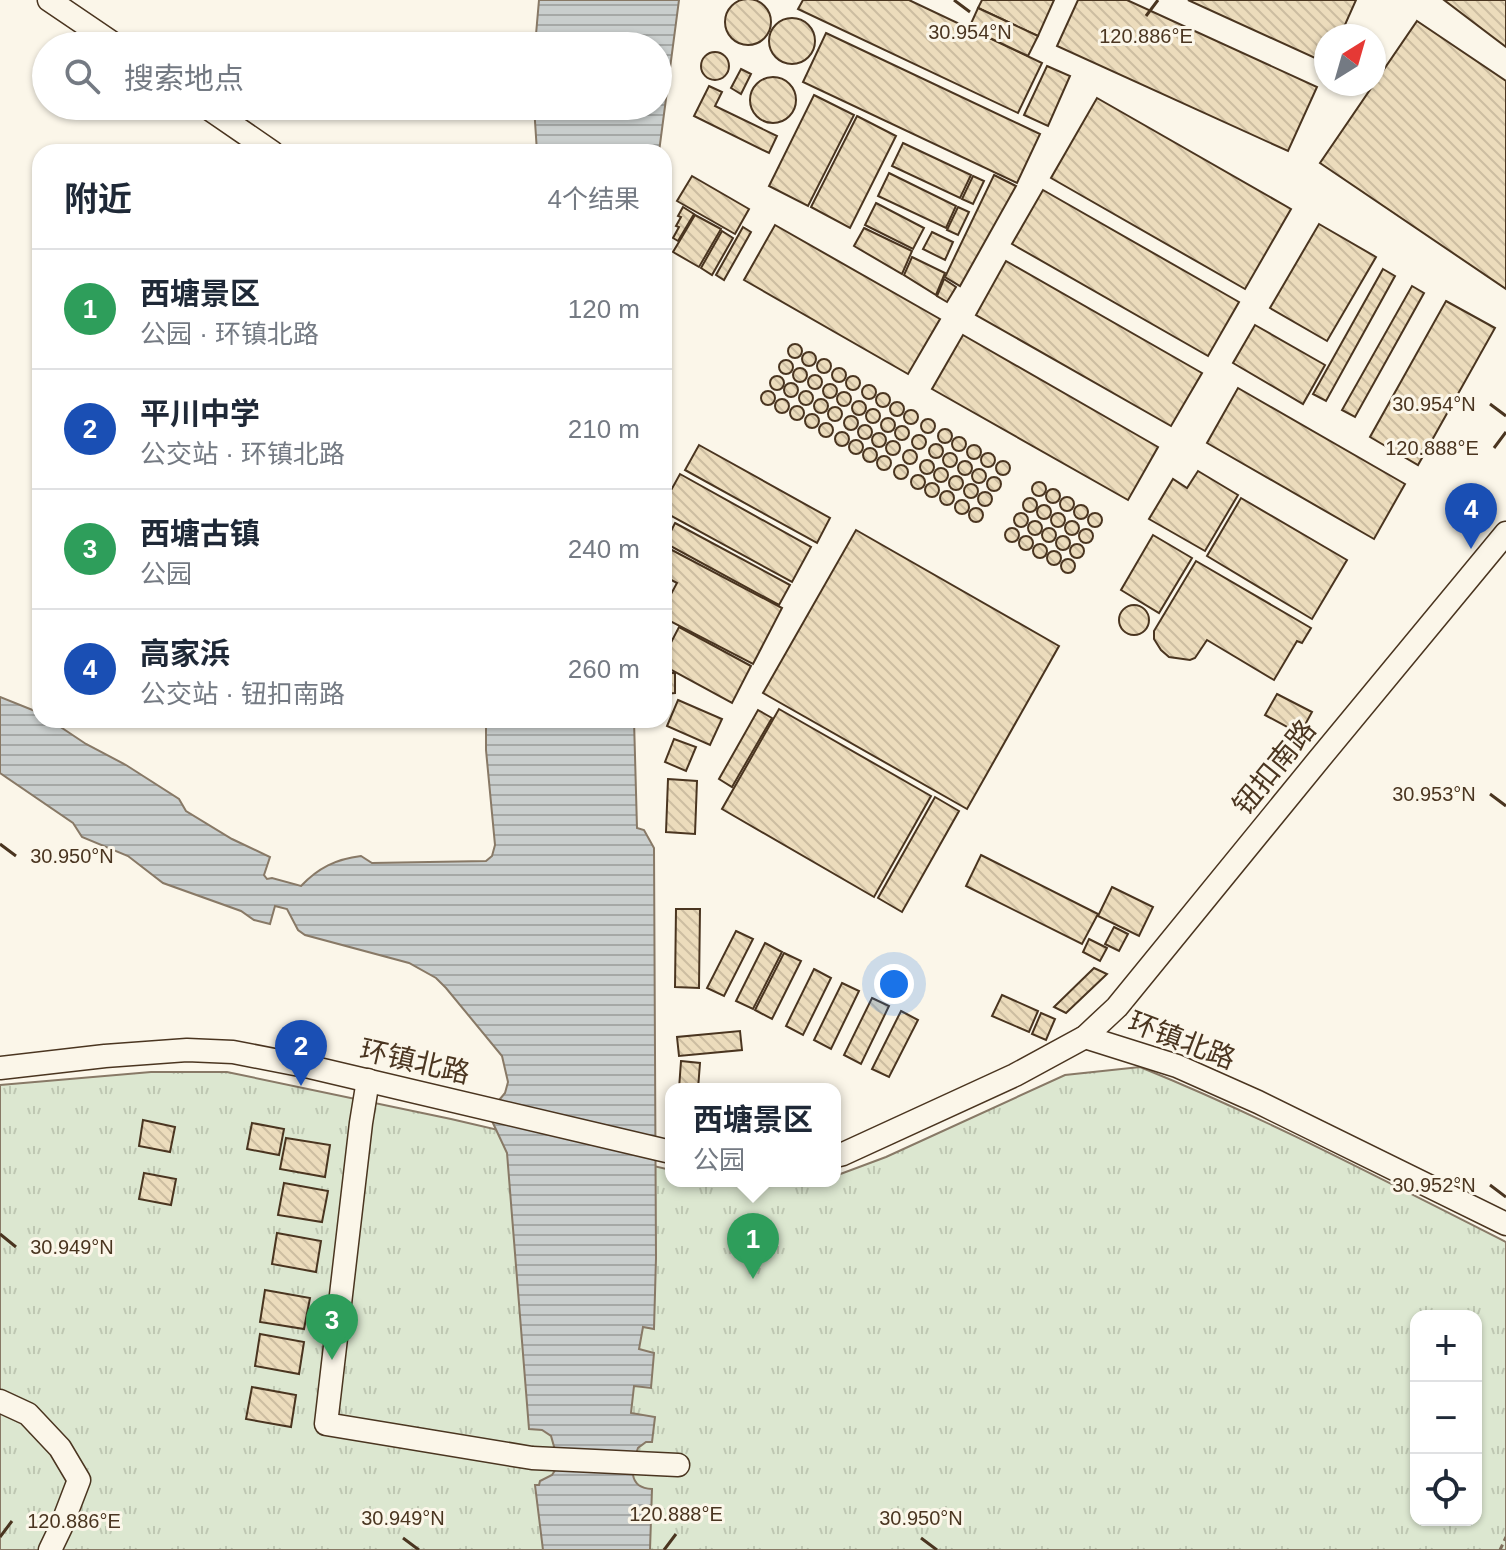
<!DOCTYPE html>
<html lang="zh">
<meta charset="utf-8">
<style>
:root{--surface:#fff;--page:#f2f2f3;--text:#1f2937;--muted:#747a83;--line:#e0e1e3;--accent:#db2777}
body{margin:0;font-family:Helvetica,"Noto Sans SC",sans-serif;background:var(--page);color:var(--text)}
.controls{position:absolute;right:24px;bottom:24px;display:grid;overflow:hidden;border-radius:16px;box-shadow:0 2px 6px #0004}
.controls button{width:72px;height:72px;display:grid;place-items:center;padding:0;border:0;border-bottom:2px solid var(--line);background:var(--surface);color:var(--text);font:40px sans-serif}
.compass{position:absolute;left:1314px;top:24px;width:72px;height:72px;border-radius:50%;background:var(--surface);box-shadow:0 2px 6px #0004;rotate:37deg}
.you{position:absolute;left:894px;top:984px;width:28px;height:28px;margin:-20px;border:6px solid #fff;border-radius:50%;background:#1a73e8;box-shadow:0 0 0 12px #1a73e833}
.badge{display:grid;place-items:center;width:52px;height:52px;border-radius:50%;background:var(--accent);color:#fff;font-size:26px;font-weight:700}
.pin{position:absolute;translate:-50% -66px;filter:drop-shadow(0 2px 4px #0008)}
.pin::after{content:'';position:absolute;top:42px;width:28px;height:24px;background:inherit;clip-path:polygon(0 0,100% 0,50% 100%)}
.popup{position:absolute;left:665px;top:1083px;width:176px;height:104px;box-sizing:border-box;display:grid;place-content:center;border-radius:16px;background:var(--surface);filter:drop-shadow(0 2px 6px #0005);font-size:26px;white-space:nowrap;color:var(--muted)}
.popup b{font-size:30px;color:var(--text)}
.popup::after{content:'';position:absolute;left:50%;top:100%;margin-left:-16px;border:16px solid transparent;border-top-color:var(--surface)}
.list{margin:0;padding:0;list-style:none}
h2{display:flex;justify-content:space-between;align-items:center;height:104px;margin:0;padding:0 32px;font-size:34px}
h2 small{font-size:26px;font-weight:400;color:var(--muted)}
.list li{display:grid;grid-template-columns:52px 1fr auto;gap:24px;align-items:center;box-sizing:border-box;height:120px;padding:0 32px;border-top:2px solid var(--line)}
.list b{display:block;font-size:30px;white-space:nowrap}
.list p{margin:0;font-size:26px;white-space:nowrap;color:var(--muted)}
.list em{font-size:26px;font-style:normal;color:var(--muted)}
.icon{flex:none;width:44px;height:44px;fill:none;stroke:currentColor;stroke-width:2;stroke-linecap:round;stroke-linejoin:round}
.map{position:relative;flex:none;width:1506px;height:1550px;overflow:hidden}
.search{position:absolute;background:var(--surface);box-shadow:0 2px 6px #0004;left:32px;top:32px;width:640px;height:88px;display:flex;align-items:center;gap:20px;box-sizing:border-box;padding:0 28px;border-radius:44px;color:var(--muted);font-size:30px}
.panel{position:absolute;background:var(--surface);box-shadow:0 2px 6px #0004;left:32px;top:144px;width:640px;height:584px;border-radius:24px}
.map>svg:first-child{display:block}
.park{fill:url(#park-tufts);stroke:#887966;stroke-width:2;fill-rule:evenodd}
.water{fill:url(#water-rules);stroke:#887966;stroke-width:2}
.building{fill:url(#building-back-hatch);stroke:#4a3520;stroke-width:2}
.lines{fill:none;stroke-linecap:round;stroke-linejoin:round}
.minor-casing{stroke:#4a3520;stroke-width:25}
.path{stroke:#7f6f5c;stroke-width:3;stroke-dasharray:6 4;stroke-linecap:butt}
.minor{stroke:#fbf6e9;stroke-width:22}
.ticks{fill:none;stroke:#4a3520;stroke-width:3}
.labels{text-anchor:middle;stroke-width:6;stroke-linejoin:round;paint-order:stroke}
.street-label{font-size:28px;fill:#4a3520;stroke:#fbf6e9}
.ticks-label{font-size:20px;text-anchor:middle;fill:#4a3520;stroke:#fbf6e9;stroke-width:6;stroke-linejoin:round;paint-order:stroke}
</style>
<div class="map">
<svg width="1506" height="1550" viewBox="0 0 1506 1550">
<defs>
<pattern id="park-tufts" width="24" height="20" patternUnits="userSpaceOnUse" patternTransform="scale(2)"><rect width="24" height="20" fill="#dce7d0"/><path d="M3 7l-1-3M5 7V3M7 7l1-3M15 17l-1-3M17 17v-4M19 17l1-3" fill="none" stroke="#bec7b2"/></pattern>
<pattern id="water-rules" width="6" height="5" patternUnits="userSpaceOnUse" patternTransform="scale(2)"><rect width="6" height="5" fill="#c9cecd"/><path d="M0 2.5h6" fill="none" stroke="#a5a8a6"/></pattern>
<pattern id="building-back-hatch" width="6" height="6" patternUnits="userSpaceOnUse" patternTransform="scale(2)"><rect width="6" height="6" fill="#ecdcbc"/><path d="M-1 5l2 2M0 0l6 6M5-1l2 2" fill="none" stroke="#ccbda1"/></pattern>
</defs>
<rect width="100%" height="100%" fill="#fbf6e9"/>
<path class="park" d="M 1140,1067 C 1266,1118 1385,1181 1506,1242 L 1506,1550 L 0,1550 L 0,1085 L 151,1072 L 227,1072 L 451,1119 L 671,1170 L 671,1181 L 742,1181 L 759,1184 L 811,1185 L 821,1181 L 835,1181 L 835,1176 L 886,1157 L 1065,1075 ZM 1416,1316 L 1476,1316 L 1476,1520 L 1416,1520 Z"/>
<g class="water">
<polygon points="539,0 679,0 659,152 537,152 534,106 658,106 658,46 535,46"/>
<path d="M 0,697 L 40,713 L 40,720 L 50,720 L 86,744 L 126,765 L 179,799 L 186,811 L 232,839 L 270,857 L 264,875 L 267,879 L 272,878 L 301,886 C 318,868 336,859 361,856 L 372,863 L 486,861 L 492,856 L 495,845 L 486,750 L 486,720 L 634,720 L 637,828 L 644,830 L 654,848 L 656,1258 L 654,1329 L 643,1327 L 639,1349 L 654,1353 L 651,1388 L 634,1386 L 631,1413 L 655,1417 L 652,1442 L 646,1442 L 638,1448 C 631,1466 627,1488 652,1489 L 650,1550 L 543,1550 L 535,1485 L 539,1485 L 540,1481 L 552,1475 L 559,1464 L 551,1436 L 542,1430 L 529,1429 L 507,1153 L 492,1121 L 495,1105 L 505,1093 L 508,1082 L 502,1056 L 446,988 L 436,978 L 409,963 L 305,935 L 298,930 L 287,909 L 275,906 L 270,924 L 254,920 L 241,911 L 163,883 L 128,856 L 82,837 L 73,823 L 0,773 Z"/>
</g>
<g class="building">
<circle cx="748" cy="22" r="23"/>
<polygon points="803,0 909,0 1042,63 1018,113 798,9"/>
<polygon points="982,0 1054,0 1038,36 978,8"/>
<polygon points="1078,0 1127,0 1317,87 1288,151 1057,46"/>
<polygon points="1188,0 1356,0 1340,36 1326,36 1326,63"/>
<polygon points="1444,0 1506,0 1506,47"/>
<polygon points="978,8 1038,36 1028,56 969,28"/>
<circle cx="792" cy="41" r="23"/>
<polygon points="1417,21 1506,81 1506,289 1320,163"/>
<polygon points="826,33 1040,134 1017,183 803,82"/>
<circle cx="715" cy="66" r="14"/>
<polygon points="1047,66 1070,76 1048,126 1024,115"/>
<polygon points="741,69 751,74 741,94 731,88"/>
<circle cx="773" cy="100" r="23"/>
<polygon points="709,86 722,92 715,106 777,136 769,153 694,116"/>
<polygon points="814,95 854,115 808,206 769,186"/>
<polygon points="1097,98 1291,209 1245,289 1051,178"/>
<polygon points="857,116 896,136 850,228 811,207"/>
<polygon points="903,143 971,175 960,198 892,166"/>
<polygon points="889,173 956,206 946,228 878,196"/>
<polygon points="994,175 1016,186 960,286 945,277"/>
<polygon points="692,176 749,209 735,234 677,201"/>
<polygon points="973,176 984,181 973,204 962,199"/>
<polygon points="1043,190 1239,302 1208,356 1012,244"/>
<polygon points="876,203 924,228 913,249 865,225"/>
<polygon points="683,207 694,214 678,241 673,238 679,227 676,226 681,217 678,216"/>
<polygon points="958,207 969,212 958,235 947,230"/>
<polygon points="695,215 721,229 699,267 673,252"/>
<polygon points="1319,224 1376,257 1327,341 1270,308"/>
<polygon points="775,225 940,319 908,374 744,280"/>
<polygon points="743,227 751,232 724,280 716,275"/>
<polygon points="864,228 912,251 902,274 854,246"/>
<polygon points="722,231 733,238 712,275 701,268"/>
<polygon points="932,232 953,242 945,260 923,249"/>
<polygon points="912,257 945,273 936,295 904,275"/>
<polygon points="1006,261 1202,373 1171,426 976,315"/>
<polygon points="1383,269 1395,276 1326,401 1313,394"/>
<polygon points="944,279 956,287 947,302 937,296"/>
<polygon points="1412,286 1424,293 1355,417 1342,410"/>
<polygon points="1446,301 1495,328 1418,465 1370,437"/>
<polygon points="1255,325 1325,365 1303,404 1233,363"/>
<polygon points="963,335 1158,447 1128,500 932,389"/>
<circle cx="795" cy="351" r="7"/>
<circle cx="809" cy="359" r="7"/>
<circle cx="824" cy="366" r="7"/>
<circle cx="786" cy="367" r="7"/>
<circle cx="800" cy="375" r="7"/>
<circle cx="839" cy="375" r="7"/>
<circle cx="815" cy="382" r="7"/>
<circle cx="777" cy="383" r="7"/>
<circle cx="853" cy="383" r="7"/>
<circle cx="791" cy="390" r="7"/>
<circle cx="830" cy="391" r="7"/>
<circle cx="869" cy="392" r="7"/>
<polygon points="1238,388 1405,484 1374,539 1207,443"/>
<circle cx="768" cy="398" r="7"/>
<circle cx="806" cy="398" r="7"/>
<circle cx="844" cy="399" r="7"/>
<circle cx="883" cy="400" r="7"/>
<circle cx="782" cy="406" r="7"/>
<circle cx="821" cy="406" r="7"/>
<circle cx="859" cy="408" r="7"/>
<circle cx="897" cy="409" r="7"/>
<circle cx="797" cy="413" r="7"/>
<circle cx="835" cy="414" r="7"/>
<circle cx="873" cy="416" r="7"/>
<circle cx="911" cy="417" r="7"/>
<circle cx="812" cy="421" r="7"/>
<circle cx="851" cy="423" r="7"/>
<circle cx="888" cy="425" r="7"/>
<circle cx="928" cy="426" r="7"/>
<circle cx="826" cy="430" r="7"/>
<circle cx="865" cy="432" r="7"/>
<circle cx="902" cy="433" r="7"/>
<circle cx="945" cy="436" r="7"/>
<circle cx="842" cy="439" r="7"/>
<circle cx="879" cy="440" r="7"/>
<circle cx="919" cy="442" r="7"/>
<circle cx="959" cy="444" r="7"/>
<circle cx="856" cy="447" r="7"/>
<circle cx="893" cy="448" r="7"/>
<circle cx="936" cy="451" r="7"/>
<circle cx="974" cy="452" r="7"/>
<polygon points="699,445 830,518 817,543 685,470"/>
<circle cx="870" cy="455" r="7"/>
<circle cx="910" cy="457" r="7"/>
<circle cx="988" cy="460" r="7"/>
<circle cx="950" cy="460" r="7"/>
<circle cx="884" cy="463" r="7"/>
<circle cx="927" cy="467" r="7"/>
<circle cx="1003" cy="468" r="7"/>
<circle cx="965" cy="468" r="7"/>
<circle cx="901" cy="472" r="7"/>
<circle cx="941" cy="475" r="7"/>
<circle cx="979" cy="476" r="7"/>
<polygon points="1198,471 1238,495 1205,551 1149,519 1173,479 1187,488"/>
<polygon points="680,474 811,547 792,582 664,512 664,503"/>
<circle cx="918" cy="482" r="7"/>
<circle cx="956" cy="483" r="7"/>
<circle cx="994" cy="484" r="7"/>
<circle cx="1039" cy="489" r="7"/>
<circle cx="932" cy="490" r="7"/>
<circle cx="971" cy="491" r="7"/>
<circle cx="1053" cy="496" r="7"/>
<circle cx="947" cy="498" r="7"/>
<circle cx="985" cy="499" r="7"/>
<circle cx="1067" cy="504" r="7"/>
<circle cx="1030" cy="505" r="7"/>
<polygon points="1241,498 1347,560 1312,619 1207,556"/>
<circle cx="962" cy="507" r="7"/>
<circle cx="1044" cy="512" r="7"/>
<circle cx="1081" cy="512" r="7"/>
<circle cx="976" cy="515" r="7"/>
<circle cx="1021" cy="520" r="7"/>
<circle cx="1058" cy="520" r="7"/>
<circle cx="1095" cy="520" r="7"/>
<circle cx="1072" cy="528" r="7"/>
<circle cx="1035" cy="528" r="7"/>
<polygon points="675,523 790,585 779,605 665,543"/>
<circle cx="1049" cy="535" r="7"/>
<circle cx="1012" cy="535" r="7"/>
<circle cx="1086" cy="536" r="7"/>
<polygon points="856,530 1059,646 967,809 763,693"/>
<polygon points="1153,535 1192,558 1159,613 1121,590"/>
<circle cx="1063" cy="543" r="7"/>
<circle cx="1026" cy="543" r="7"/>
<circle cx="1040" cy="551" r="7"/>
<circle cx="1077" cy="551" r="7"/>
<polygon points="670,549 782,608 753,664 664,618 664,607 677,583 664,576 664,560"/>
<circle cx="1054" cy="558" r="7"/>
<circle cx="1068" cy="566" r="7"/>
<polygon points="1196,561 1311,628 1302,643 1297,641 1274,680 1207,640 1195,658 1190,660 1169,657 1161,650 1154,639 1154,631"/>
<circle cx="1134" cy="620" r="15"/>
<polygon points="679,627 751,666 732,703 664,666 664,656"/>
<polygon points="664,673 675,673 675,693 664,694"/>
<polygon points="1277,694 1312,712 1300,734 1265,715"/>
<polygon points="678,700 722,719 710,745 667,726"/>
<polygon points="779,709 931,796 874,897 722,809"/>
<polygon points="758,710 772,718 732,787 719,779"/>
<polygon points="674,739 696,747 686,771 665,762"/>
<polygon points="668,779 697,781 695,834 666,832"/>
<polygon points="935,797 959,811 902,912 878,898"/>
<polygon points="981,855 1098,914 1082,944 966,886"/>
<polygon points="1112,887 1153,907 1139,936 1098,916"/>
<polygon points="676,909 700,909 699,988 675,987"/>
<polygon points="1114,927 1128,934 1119,951 1105,944"/>
<polygon points="736,931 753,939 724,996 707,988"/>
<polygon points="1089,939 1107,948 1100,961 1083,952"/>
<polygon points="765,943 782,952 753,1009 736,1001"/>
<polygon points="784,953 801,961 772,1019 755,1010"/>
<polygon points="1094,968 1107,974 1066,1013 1054,1007"/>
<polygon points="814,969 831,978 803,1035 786,1026"/>
<polygon points="842,983 859,991 831,1049 814,1040"/>
<polygon points="1002,995 1038,1011 1029,1032 992,1016"/>
<polygon points="872,998 889,1006 861,1064 844,1055"/>
<polygon points="901,1011 918,1020 889,1077 872,1069"/>
<polygon points="1041,1013 1055,1019 1046,1040 1032,1034"/>
<polygon points="740,1031 742,1050 679,1056 677,1037"/>
<polygon points="681,1061 700,1063 698,1089 679,1089"/>
<polygon points="143,1120 175,1127 170,1152 139,1146"/>
<polygon points="252,1123 284,1129 279,1155 247,1149"/>
<polygon points="286,1138 330,1145 325,1177 280,1169"/>
<polygon points="144,1173 176,1179 171,1205 139,1199"/>
<polygon points="284,1183 328,1191 322,1222 278,1215"/>
<polygon points="277,1233 321,1241 316,1272 272,1264"/>
<polygon points="265,1290 310,1298 304,1329 260,1322"/>
<polygon points="260,1334 304,1342 299,1374 255,1366"/>
<polygon points="252,1387 296,1395 291,1427 246,1419"/>
</g>
<g class="lines">
<g class="minor-casing">
<g id="minor">
<polyline points="49,0 117,46"/>
<polyline points="205,106 272,152"/>
<polyline points="1085,1037 1177,1066 1258,1102 1506,1224"/>
<polyline points="0,1068 105,1056 187,1050 233,1052 310,1067 671,1152"/>
<polyline points="368,1080 361,1123 326,1424 532,1458 678,1465"/>
<polyline points="835,1156 843,1154 1015,1075 1085,1037 1117,1007 1316,763 1506,533"/>
<polyline points="0,1401 28,1414 60,1448 79,1480 61,1527 50,1550"/>
</g>
</g>
<polyline class="path" points="1500,1550 1506,1537"/>
<use href="#minor" class="minor"/>
</g>
<path class="ticks" d="M 954,0 L 970,12M 1146,16 L 1158,0M 1490,404 L 1506,416M 1494,448 L 1506,432M 1490,794 L 1506,806M 0,844 L 16,856M 1490,1185 L 1506,1197M 0,1234 L 16,1247M 0,1537 L 12,1521M 403,1538 L 419,1550M 921,1538 L 937,1550M 664,1550 L 676,1534"/>
<g class="labels">
<g class="street-label">
<text transform="translate(1274 767) rotate(-51)" y="10">钮扣南路</text>
<text transform="translate(1182 1040) rotate(21)" y="10">环镇北路</text>
<text transform="translate(415 1061) rotate(13)" y="10">环镇北路</text>
</g>
</g>
<g class="ticks-label">
<text x="970" y="39">30.954°N</text>
<text x="1146" y="43">120.886°E</text>
<text x="1434" y="411">30.954°N</text>
<text x="1432" y="455">120.888°E</text>
<text x="1434" y="801">30.953°N</text>
<text x="72" y="863">30.950°N</text>
<text x="1434" y="1192">30.952°N</text>
<text x="72" y="1254">30.949°N</text>
<text x="676" y="1521">120.888°E</text>
<text x="403" y="1525">30.949°N</text>
<text x="921" y="1525">30.950°N</text>
<text x="74" y="1528">120.886°E</text>
</g>
</svg>
<div class="controls">
<button>+</button>
<button>−</button>
<button><svg class="icon" aria-label="locate" viewBox="0 0 24 24"><circle cx="12" cy="12" r="6"/><path d="M12 2v4M12 18v4M2 12h4M18 12h4"/></svg></button>
</div>
<svg class="compass" viewBox="-18 -18 36 36"><path d="M0-13l5 13h-10z" fill="#e53935"/><path d="M0 13l5-13h-10z" fill="#747a83"/></svg>
<div class="you"></div>
<div class="pin badge" style="left:753px;top:1279px;background:#2e9e5b">1</div>
<div class="popup"><b>西塘景区</b>公园</div>
<div class="pin badge" style="left:301px;top:1086px;background:#1a4fb4">2</div>
<div class="pin badge" style="left:332px;top:1360px;background:#2e9e5b">3</div>
<div class="pin badge" style="left:1471px;top:549px;background:#1a4fb4">4</div>
<div class="search"><svg class="icon" aria-label="search" viewBox="0 0 24 24"><circle cx="10" cy="10" r="6"/><path d="M15 15l6 6"/></svg>搜索地点</div>
<section class="panel">
<h2>附近<small>4个结果</small></h2>
<ul class="list">
<li><span class="badge" style="background:#2e9e5b">1</span><div><b>西塘景区</b><p>公园 · 环镇北路</p></div><em>120 m</em></li>
<li><span class="badge" style="background:#1a4fb4">2</span><div><b>平川中学</b><p>公交站 · 环镇北路</p></div><em>210 m</em></li>
<li><span class="badge" style="background:#2e9e5b">3</span><div><b>西塘古镇</b><p>公园</p></div><em>240 m</em></li>
<li><span class="badge" style="background:#1a4fb4">4</span><div><b>高家浜</b><p>公交站 · 钮扣南路</p></div><em>260 m</em></li>
</ul>
</section>
</div>
